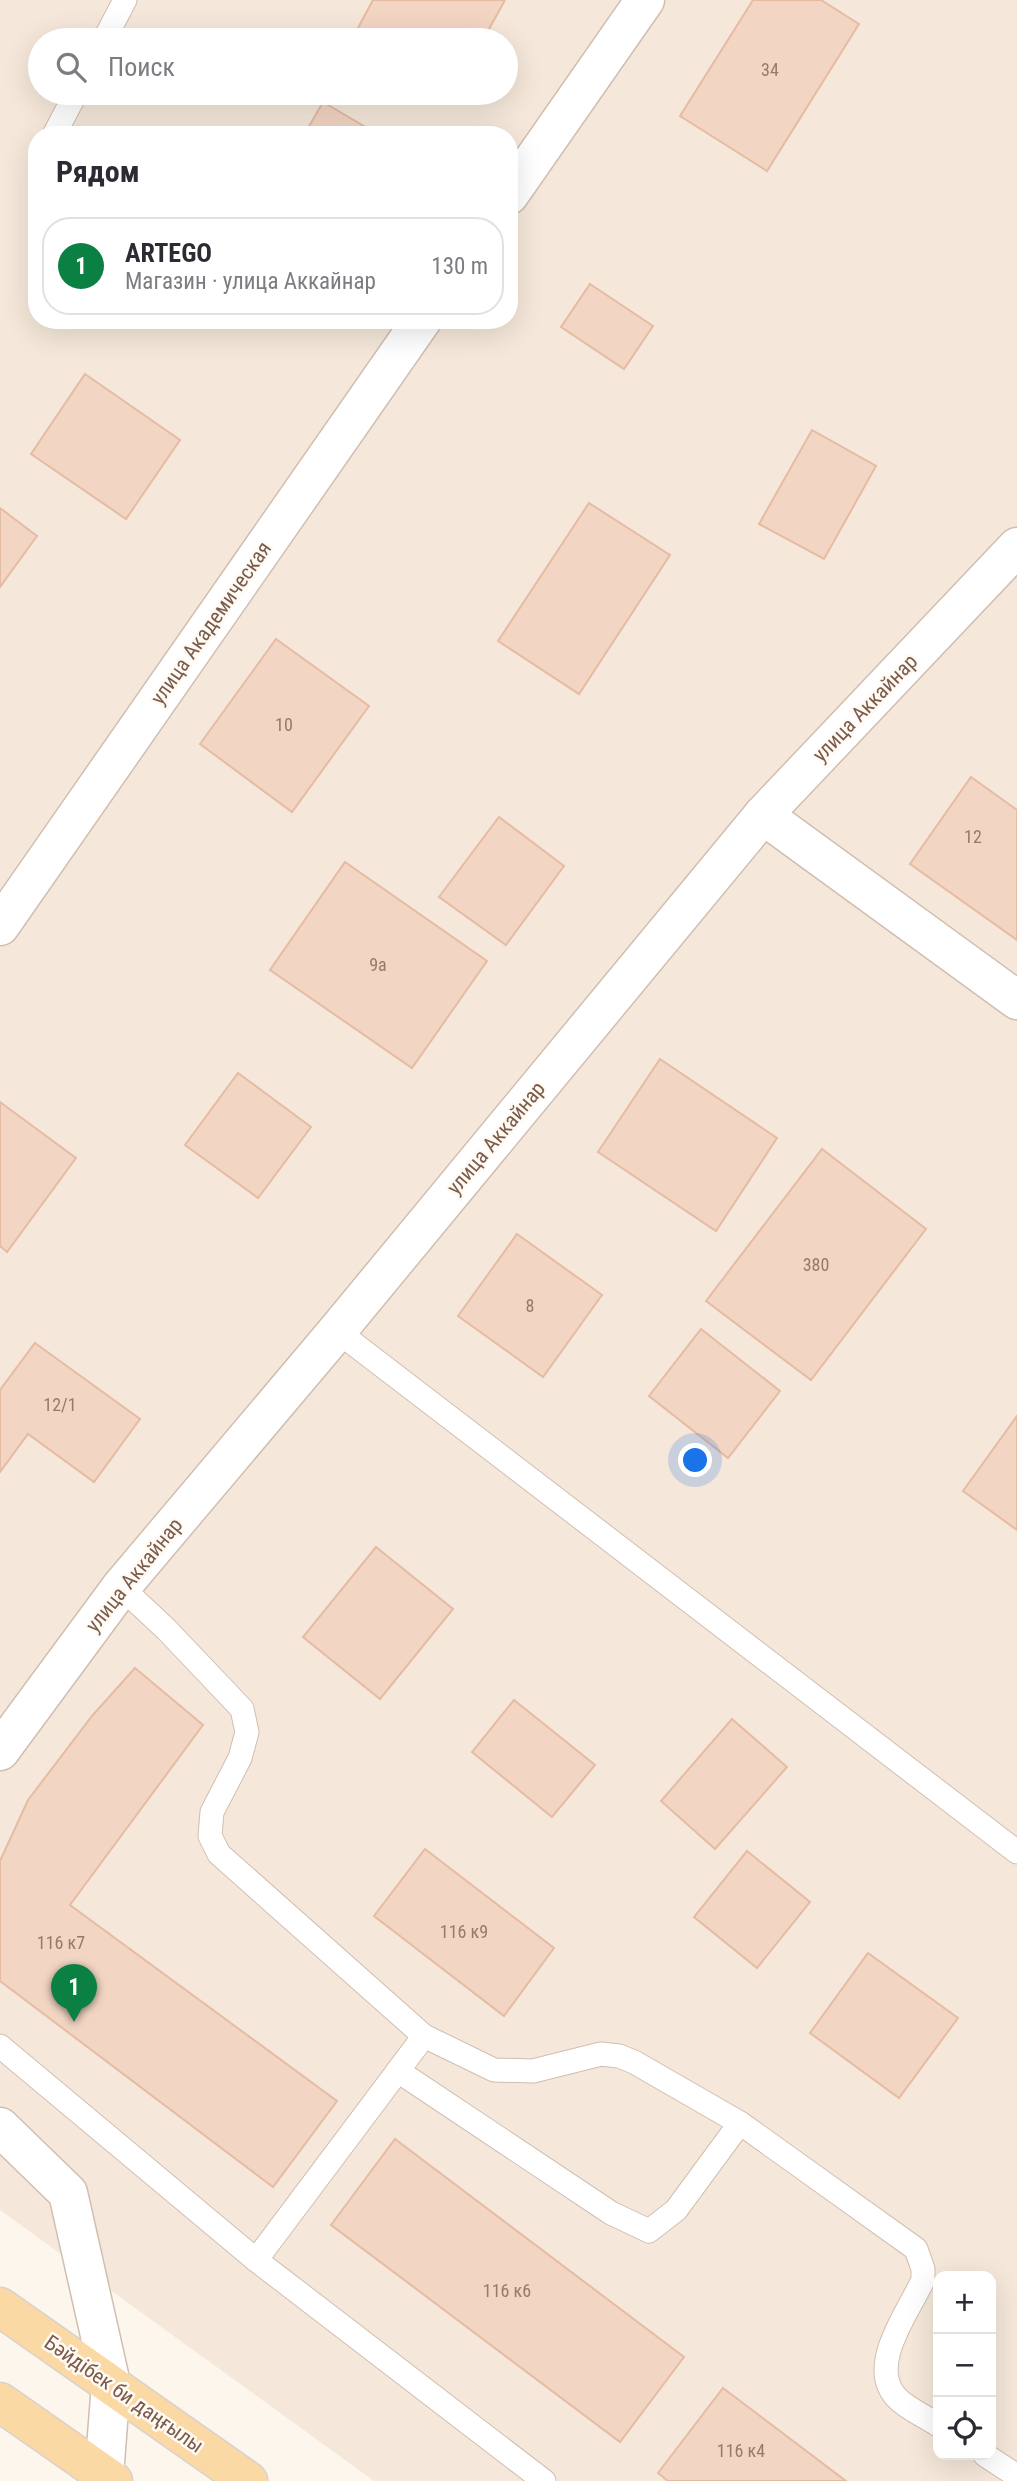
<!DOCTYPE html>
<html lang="ru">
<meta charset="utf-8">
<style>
:root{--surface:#fff;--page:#f7f7f7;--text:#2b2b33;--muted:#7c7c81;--line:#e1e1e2;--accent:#0b8043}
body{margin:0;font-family:"Roboto Condensed",sans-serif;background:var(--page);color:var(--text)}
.controls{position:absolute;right:21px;bottom:21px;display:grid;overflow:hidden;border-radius:14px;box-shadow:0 7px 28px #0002}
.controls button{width:63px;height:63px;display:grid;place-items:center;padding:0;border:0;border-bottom:2px solid var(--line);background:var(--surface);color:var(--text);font:35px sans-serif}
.you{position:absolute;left:696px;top:1461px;width:24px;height:24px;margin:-18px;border:5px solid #fff;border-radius:50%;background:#1a73e8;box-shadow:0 0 0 10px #1a73e833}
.badge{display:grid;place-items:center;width:46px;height:46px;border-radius:50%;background:var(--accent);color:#fff;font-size:23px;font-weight:700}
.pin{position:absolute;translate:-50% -58px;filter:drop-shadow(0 2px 4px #0008)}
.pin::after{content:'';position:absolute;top:37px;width:24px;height:21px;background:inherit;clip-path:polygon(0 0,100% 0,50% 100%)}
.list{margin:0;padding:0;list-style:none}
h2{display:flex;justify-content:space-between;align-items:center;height:91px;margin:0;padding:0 28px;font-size:30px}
h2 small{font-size:23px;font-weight:400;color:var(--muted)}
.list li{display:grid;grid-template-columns:46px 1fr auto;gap:21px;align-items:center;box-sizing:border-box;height:98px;margin:0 14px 14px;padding:0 14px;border:2px solid var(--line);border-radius:28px}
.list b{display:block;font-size:26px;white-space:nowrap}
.list p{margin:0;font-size:23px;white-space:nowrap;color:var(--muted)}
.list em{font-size:23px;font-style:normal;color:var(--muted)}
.icon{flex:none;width:38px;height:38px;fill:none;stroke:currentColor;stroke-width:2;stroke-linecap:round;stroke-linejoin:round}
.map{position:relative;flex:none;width:1017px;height:2481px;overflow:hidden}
.search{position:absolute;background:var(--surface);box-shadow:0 7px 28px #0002;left:28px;top:28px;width:490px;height:77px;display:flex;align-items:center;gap:18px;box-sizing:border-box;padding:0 24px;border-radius:38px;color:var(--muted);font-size:26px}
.panel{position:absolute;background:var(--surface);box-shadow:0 7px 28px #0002;left:28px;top:126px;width:490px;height:203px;border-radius:28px}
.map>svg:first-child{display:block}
.residential{fill:#f5e8da;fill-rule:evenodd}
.building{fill:#f3d5c3;stroke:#e6bba3;stroke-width:2}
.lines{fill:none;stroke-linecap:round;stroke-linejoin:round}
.lane-casing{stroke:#d1beb0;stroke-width:25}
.street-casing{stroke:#d1beb0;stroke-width:41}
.primary-casing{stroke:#dad1cd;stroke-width:41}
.lane{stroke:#fff;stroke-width:23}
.street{stroke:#fff;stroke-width:38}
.primary{stroke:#fbd9a5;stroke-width:38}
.labels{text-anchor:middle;stroke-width:5;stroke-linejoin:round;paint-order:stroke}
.number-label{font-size:18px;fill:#987a6a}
.street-label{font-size:21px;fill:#7a5c4d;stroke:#fffaf3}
</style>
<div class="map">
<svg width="1017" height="2481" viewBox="0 0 1017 2481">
<rect width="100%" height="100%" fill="#fdf6ec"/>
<path class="residential" d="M 0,0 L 1017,0 L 1017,2481 L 374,2481 L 0,2210 ZM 40,40 L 506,40 L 506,93 L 40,93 ZM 37,135 L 509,135 L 509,320 L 37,320 ZM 938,2276 L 991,2276 L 991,2455 L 938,2455 Z"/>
<g class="building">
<polygon points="373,0 505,0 483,40 355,40 352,39"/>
<polygon points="753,0 821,0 859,24 767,171 680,116"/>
<polygon points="323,102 379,135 304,135"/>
<polygon points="590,284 653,326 624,369 561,327"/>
<polygon points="85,374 180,440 126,519 31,454"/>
<polygon points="812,430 876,466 824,559 759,524"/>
<polygon points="589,503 670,555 579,694 498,641"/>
<polygon points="0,508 37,536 0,587"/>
<polygon points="276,639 369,706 292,812 200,744"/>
<polygon points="971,777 1017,810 1017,940 910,864"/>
<polygon points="499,817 564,866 506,945 439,897"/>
<polygon points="345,862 487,961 412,1068 270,970"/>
<polygon points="660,1059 777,1138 716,1231 598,1152"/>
<polygon points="238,1073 311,1127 258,1198 185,1145"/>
<polygon points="0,1102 76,1158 7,1252 0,1246"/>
<polygon points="822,1149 926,1229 811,1380 706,1301"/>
<polygon points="517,1234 602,1295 543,1377 458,1316"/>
<polygon points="701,1329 780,1391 728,1458 649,1396"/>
<polygon points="35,1343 140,1419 94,1482 28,1434 0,1472 0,1390"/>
<polygon points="1017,1416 1017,1530 963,1491"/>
<polygon points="376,1547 453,1609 380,1699 303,1637"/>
<polygon points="135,1668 203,1725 70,1905 337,2101 273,2187 0,1981 0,1861 28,1800 92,1716"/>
<polygon points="514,1700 595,1765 552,1817 472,1752"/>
<polygon points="732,1719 787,1767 715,1849 661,1801"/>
<polygon points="425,1849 554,1948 504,2016 374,1916"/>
<polygon points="747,1851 810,1902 757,1968 694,1917"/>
<polygon points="868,1953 958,2018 899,2098 810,2033"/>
<polygon points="395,2139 684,2357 620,2442 331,2225"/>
<polygon points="723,2388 846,2481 668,2481 658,2473"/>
</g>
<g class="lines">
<g class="lane-casing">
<g id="lane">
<polyline points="104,40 125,0"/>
<polyline points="55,133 76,93"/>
<polyline points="337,1331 1017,1852"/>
<path d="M 121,1587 L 166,1629 L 242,1709 L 247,1732 L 240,1758 L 212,1812 L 210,1836 L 219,1854 L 424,2036 L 494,2070 L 533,2071 L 601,2054 L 619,2056 L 634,2062 L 740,2123 L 916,2249 L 923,2269 L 923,2280 C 909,2311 867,2365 896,2397 C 907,2409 925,2416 938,2425"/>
<polyline points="0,2046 256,2260 544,2481"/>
<polyline points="398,2071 611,2213 649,2231 676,2210 740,2123"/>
<polyline points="256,2260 424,2036"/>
<polyline points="985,2455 1017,2476"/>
</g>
</g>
<g class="street-casing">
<g id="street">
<polyline points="509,195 645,0"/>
<polyline points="763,815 1017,1000"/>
<polyline points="0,926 422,320"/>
<polyline points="0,1751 121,1587 337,1331 763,815 1017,547"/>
<polyline points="0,2127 68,2193 111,2384 104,2475 100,2481"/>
</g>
</g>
<g class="primary-casing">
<g id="primary">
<polyline points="0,2307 248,2481"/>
<polyline points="0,2402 113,2481"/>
</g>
</g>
<use href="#lane" class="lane"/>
<use href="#street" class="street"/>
<use href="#primary" class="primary"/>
</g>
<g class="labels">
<g class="number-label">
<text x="770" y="76">34</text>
<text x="284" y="731">10</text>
<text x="973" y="843">12</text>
<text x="378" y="971">9а</text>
<text x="816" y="1271">380</text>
<text x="530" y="1312">8</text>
<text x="60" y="1411">12/1</text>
<text x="464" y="1938">116 к9</text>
<text x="61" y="1949">116 к7</text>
<text x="507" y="2297">116 к6</text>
<text x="741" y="2457">116 к4</text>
</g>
<g class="street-label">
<text transform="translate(211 623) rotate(-55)" y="7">улица Академическая</text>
<text transform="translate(865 708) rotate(-46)" y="7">улица Аккайнар</text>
<text transform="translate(496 1138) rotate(-50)" y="7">улица Аккайнар</text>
<text transform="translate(134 1575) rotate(-51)" y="7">улица Аккайнар</text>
<text transform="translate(124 2394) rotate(35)" y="7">Бәйдібек би даңғылы</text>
</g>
</g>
</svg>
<div class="controls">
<button>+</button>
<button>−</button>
<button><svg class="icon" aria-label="locate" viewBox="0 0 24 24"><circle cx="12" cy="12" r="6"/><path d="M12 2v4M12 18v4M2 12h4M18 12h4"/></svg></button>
</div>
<div class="you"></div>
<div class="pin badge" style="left:74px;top:2022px">1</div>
<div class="search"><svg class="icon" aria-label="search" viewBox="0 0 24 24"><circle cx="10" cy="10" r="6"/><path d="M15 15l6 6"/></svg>Поиск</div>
<section class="panel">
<h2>Рядом<small></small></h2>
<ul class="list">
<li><span class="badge">1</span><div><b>ARTEGO</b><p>Магазин · улица Аккайнар</p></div><em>130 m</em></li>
</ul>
</section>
</div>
